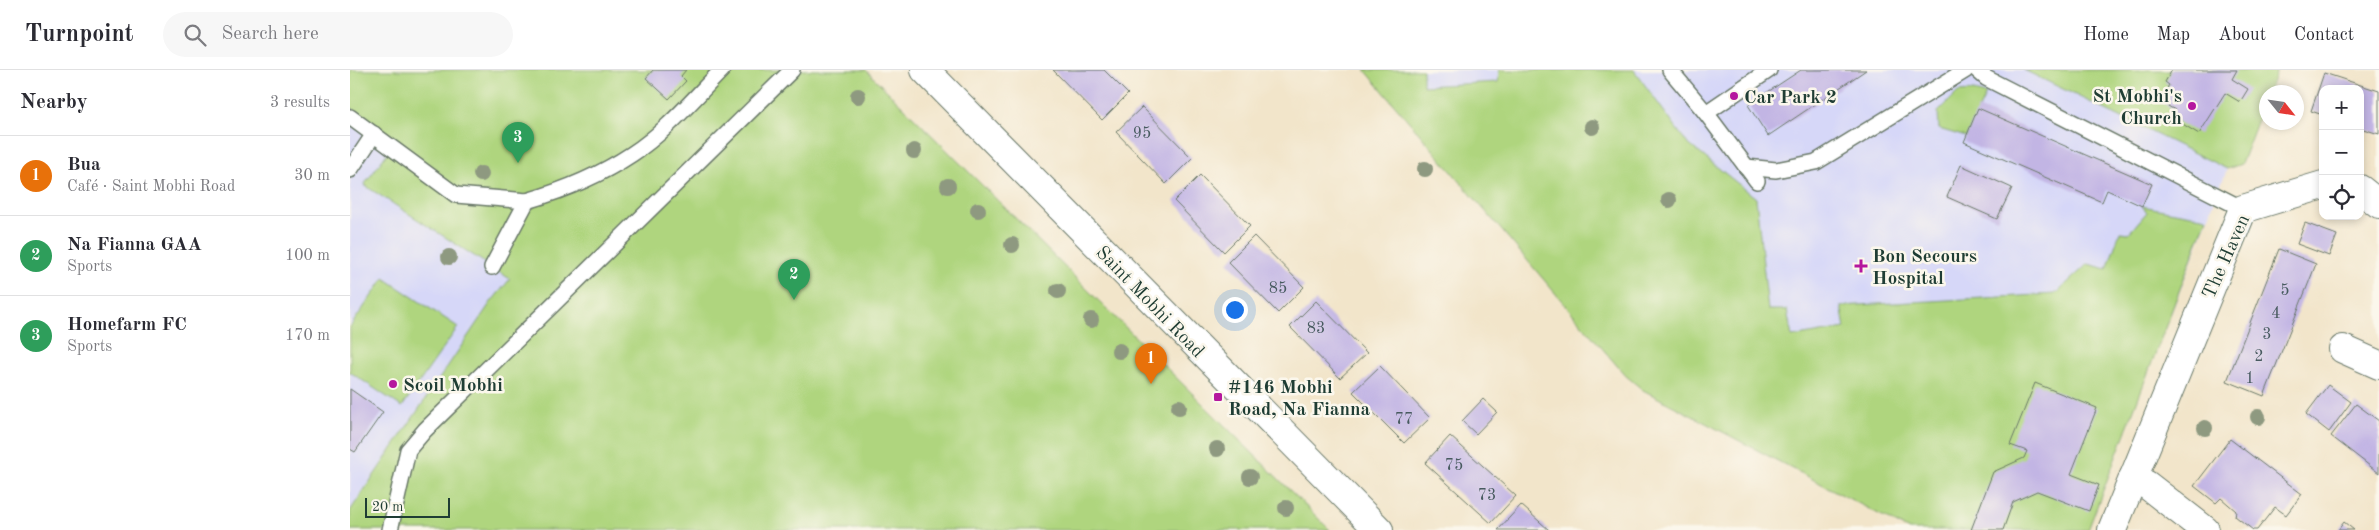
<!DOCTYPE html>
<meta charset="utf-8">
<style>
:root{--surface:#fff;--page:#f7f7f7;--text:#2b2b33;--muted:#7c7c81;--line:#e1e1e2;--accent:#2563eb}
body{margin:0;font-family:"Old Standard TT",serif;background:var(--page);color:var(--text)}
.controls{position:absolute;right:15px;top:15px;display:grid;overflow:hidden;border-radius:10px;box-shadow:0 2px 8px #0003}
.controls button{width:45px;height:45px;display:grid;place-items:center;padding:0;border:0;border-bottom:1px solid var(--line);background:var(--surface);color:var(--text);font:25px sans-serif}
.compass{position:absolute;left:1909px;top:15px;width:45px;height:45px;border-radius:50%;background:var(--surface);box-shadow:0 2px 8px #0003;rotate:120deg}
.scale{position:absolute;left:15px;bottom:12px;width:85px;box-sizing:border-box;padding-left:5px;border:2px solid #1f3d34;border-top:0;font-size:14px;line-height:18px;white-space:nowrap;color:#1f3d34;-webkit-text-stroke:4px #fbf7ec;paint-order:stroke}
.you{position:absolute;left:884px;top:239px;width:18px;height:18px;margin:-12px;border:4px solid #fff;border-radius:50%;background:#1a73e8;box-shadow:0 0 0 8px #1a73e833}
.badge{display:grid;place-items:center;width:32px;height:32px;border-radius:50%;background:var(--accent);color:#fff;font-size:16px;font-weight:700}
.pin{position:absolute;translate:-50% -41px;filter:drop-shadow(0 1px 2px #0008)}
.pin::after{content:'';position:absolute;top:26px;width:18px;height:15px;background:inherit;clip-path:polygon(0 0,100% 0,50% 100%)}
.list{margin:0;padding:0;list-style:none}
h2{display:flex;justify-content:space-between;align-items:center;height:65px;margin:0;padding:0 20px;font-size:21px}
h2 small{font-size:16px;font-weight:400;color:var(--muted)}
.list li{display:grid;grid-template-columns:32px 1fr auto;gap:15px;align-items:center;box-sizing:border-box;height:80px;padding:0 20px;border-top:1px solid var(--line)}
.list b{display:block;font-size:19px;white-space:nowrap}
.list p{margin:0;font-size:16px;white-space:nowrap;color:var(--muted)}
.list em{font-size:16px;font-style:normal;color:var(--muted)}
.icon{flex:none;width:28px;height:28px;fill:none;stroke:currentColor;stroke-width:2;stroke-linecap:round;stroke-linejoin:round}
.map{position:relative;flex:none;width:2029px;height:460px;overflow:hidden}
header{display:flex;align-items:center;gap:30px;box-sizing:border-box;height:70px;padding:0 25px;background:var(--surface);border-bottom:1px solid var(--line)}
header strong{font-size:24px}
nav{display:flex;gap:28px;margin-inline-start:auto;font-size:18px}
.search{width:350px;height:45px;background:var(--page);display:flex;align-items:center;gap:12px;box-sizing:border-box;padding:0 18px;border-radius:28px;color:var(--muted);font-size:19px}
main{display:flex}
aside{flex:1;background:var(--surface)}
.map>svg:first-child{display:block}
.built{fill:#d6d7f8}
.green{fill:#afd57e;stroke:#678959}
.building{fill:#c2b5e4}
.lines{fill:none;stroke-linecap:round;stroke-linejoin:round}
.service-casing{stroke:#697868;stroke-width:18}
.minor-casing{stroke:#697868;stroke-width:30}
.secondary-casing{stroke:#697868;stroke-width:30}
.service{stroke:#fff;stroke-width:15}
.minor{stroke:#fff;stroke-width:28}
.secondary{stroke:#fff;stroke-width:28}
.tree{fill:#8e9980}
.poi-dot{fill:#b5179e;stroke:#fbf7ec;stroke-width:2}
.labels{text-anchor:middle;stroke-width:5;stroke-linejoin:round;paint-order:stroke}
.number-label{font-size:16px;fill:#485b60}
.poi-label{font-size:19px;font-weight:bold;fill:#1f3d34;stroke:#fbf7ec;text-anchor:start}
.street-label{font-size:19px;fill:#1f3d34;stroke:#fbf7ec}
</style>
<header>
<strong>Turnpoint</strong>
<div class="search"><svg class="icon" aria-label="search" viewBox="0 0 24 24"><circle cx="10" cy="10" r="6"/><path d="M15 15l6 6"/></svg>Search here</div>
<nav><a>Home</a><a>Map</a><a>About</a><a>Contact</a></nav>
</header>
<main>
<aside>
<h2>Nearby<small>3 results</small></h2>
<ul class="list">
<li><span class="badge" style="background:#e8710a">1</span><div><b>Bua</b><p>Café · Saint Mobhi Road</p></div><em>30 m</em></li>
<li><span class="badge" style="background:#2e9e5b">2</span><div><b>Na Fianna GAA</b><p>Sports</p></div><em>100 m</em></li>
<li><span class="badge" style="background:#2e9e5b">3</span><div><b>Homefarm FC</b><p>Sports</p></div><em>170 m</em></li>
</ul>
</aside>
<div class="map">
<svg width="2029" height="460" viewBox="0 0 2029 460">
<rect width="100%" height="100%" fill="#fbf7ec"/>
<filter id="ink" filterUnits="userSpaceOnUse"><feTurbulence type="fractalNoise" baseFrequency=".02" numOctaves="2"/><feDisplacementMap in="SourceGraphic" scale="10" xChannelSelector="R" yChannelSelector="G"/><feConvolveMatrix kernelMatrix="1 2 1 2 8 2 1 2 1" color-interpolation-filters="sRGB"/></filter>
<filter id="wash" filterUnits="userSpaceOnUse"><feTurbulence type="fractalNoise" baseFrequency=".0096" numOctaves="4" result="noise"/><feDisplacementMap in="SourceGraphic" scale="20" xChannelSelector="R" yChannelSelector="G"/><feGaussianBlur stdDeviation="1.12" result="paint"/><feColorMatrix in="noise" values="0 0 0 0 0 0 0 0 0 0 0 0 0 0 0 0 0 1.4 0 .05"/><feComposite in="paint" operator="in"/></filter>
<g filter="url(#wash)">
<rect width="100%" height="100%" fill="#f2e5ca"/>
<g class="built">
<polygon points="1015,0 1674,0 1877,99 1821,244 1435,287"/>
<polygon points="0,37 46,71 15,115 161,209 141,232 0,440"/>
</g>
<g class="green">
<polygon points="0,0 516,0 980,460 0,460 0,441 141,232 160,209 14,115 46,71 0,37"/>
<polygon points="1015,0 1073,0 1073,16 1148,12 1149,0 1284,0 1337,73 1406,128 1418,240 1437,240 1442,267 1495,258 1491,236 1705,224 1738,194 1757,199 1770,162 1779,163 1797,142 1792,136 1857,148 1738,460 1559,460 1293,320 1275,305"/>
<polygon points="1674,0 1927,0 1891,94 1877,99"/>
<polygon points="1623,21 1636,24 1616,67 1589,59 1588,42 1608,22"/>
<polygon points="34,208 108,257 52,337 0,302 0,257"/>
</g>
<g id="blocks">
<g class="building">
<polygon points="303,0 336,0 331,6 336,11 319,29 296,8"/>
<polygon points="703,0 754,0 778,24 752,50"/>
<polygon points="1451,0 1516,0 1418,66 1398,35"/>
<polygon points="1822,0 1887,0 1882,9 1898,19 1890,32 1875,23 1849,64 1821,47 1825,40 1809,31 1819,15 1815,12"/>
<polygon points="1974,3 2029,21 2029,64 2010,58 2010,19 1973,19 1973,45 1961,41"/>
<polygon points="792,37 842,88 816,114 766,62"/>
<polygon points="1628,38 1802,114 1792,136 1757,120 1752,132 1614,72"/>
<polygon points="1611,95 1662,118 1647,149 1597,127"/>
<polygon points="850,105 900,156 874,182 824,131"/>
<polygon points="1955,153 1987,165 1979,186 1947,174"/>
<polygon points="904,166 954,217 928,243 878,192"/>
<polygon points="1929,179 1966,194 1914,326 1877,311"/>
<polygon points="966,231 1017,283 990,308 940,257"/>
<polygon points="1030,296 1080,348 1054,373 1003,322"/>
<polygon points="1685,313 1747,338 1721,404 1749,415 1739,441 1687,421 1663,432 1653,460 1621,460 1643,402 1674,388 1677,381 1660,375"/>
<polygon points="1978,315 2001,332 1979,362 1956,344"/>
<polygon points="0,319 33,342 5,382 0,379"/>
<polygon points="1133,329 1147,342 1126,364 1112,351"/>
<polygon points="2006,334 2029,351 2029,403 1981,366"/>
<polygon points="1100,366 1166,426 1141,453 1075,393"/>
<polygon points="1880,369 1952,424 1936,445 1925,437 1907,460 1903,460 1885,446 1886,441 1871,428 1866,433 1844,416"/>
<polygon points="1171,435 1199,460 1148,460"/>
<polygon points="1994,452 2004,460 1988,460"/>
</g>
</g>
</g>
<g filter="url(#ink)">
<use href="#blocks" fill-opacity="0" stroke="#697868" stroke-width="1"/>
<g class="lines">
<g class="service-casing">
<g id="service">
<polyline points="1320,0 1356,43 1407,111"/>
<polyline points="1627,0 1636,8 1893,139"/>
<polyline points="1356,43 1419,0"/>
<polyline points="0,47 106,125 177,131"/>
<polyline points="1396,97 1426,100 1466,92 1616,0"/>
<polyline points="0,100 24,64"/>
<path d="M 142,197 L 177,131 C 215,120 249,106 282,84 C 316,62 344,28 372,0"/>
<polyline points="40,460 58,380 75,360 442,0"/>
</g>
</g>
<g class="minor-casing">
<g id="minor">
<polyline points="2010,119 2029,134"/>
<polyline points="1993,279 2029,295"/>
<polyline points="1783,408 1797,415 1855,460"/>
<polyline points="1762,460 1893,139 1973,115"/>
</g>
</g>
<g class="secondary-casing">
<polyline id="secondary" points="575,0 1029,460"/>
</g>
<use href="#service" class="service"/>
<use href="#minor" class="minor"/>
<use href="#secondary" class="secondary"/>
</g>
<g class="tree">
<circle cx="508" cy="26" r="8"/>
<circle cx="1242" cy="57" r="8"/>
<circle cx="564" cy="81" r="8"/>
<circle cx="1075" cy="99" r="8"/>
<circle cx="131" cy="104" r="8"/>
<circle cx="598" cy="116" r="8"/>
<circle cx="1319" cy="130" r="8"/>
<circle cx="628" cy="140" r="8"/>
<circle cx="662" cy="175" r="8"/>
<circle cx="99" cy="187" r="8"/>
<circle cx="708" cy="221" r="8"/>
<circle cx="741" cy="250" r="8"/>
<circle cx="769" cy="281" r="8"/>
<circle cx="829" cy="337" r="8"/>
<circle cx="1908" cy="347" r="8"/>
<circle cx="1855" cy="358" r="8"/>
<circle cx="867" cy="379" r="8"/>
<circle cx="900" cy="407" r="8"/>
<circle cx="936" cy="438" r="8"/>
</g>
</g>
<g class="poi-dot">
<circle cx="1384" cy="26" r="5"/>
<circle cx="1842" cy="36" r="5"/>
<path d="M1508.5 188.5h5v5h5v5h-5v5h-5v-5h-5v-5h5z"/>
<circle cx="43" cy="314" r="5"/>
<rect x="863" y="322" width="10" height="10" rx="2.5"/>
</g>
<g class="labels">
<g class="number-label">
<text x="792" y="68">95</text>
<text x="928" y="223">85</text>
<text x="1935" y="225">5</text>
<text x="1926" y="248">4</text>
<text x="966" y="263">83</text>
<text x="1917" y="269">3</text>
<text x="1909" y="291">2</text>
<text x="1900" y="313">1</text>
<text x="1054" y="354">77</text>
<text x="1104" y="400">75</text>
<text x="1137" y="430">73</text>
</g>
<g class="poi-label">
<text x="1832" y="32" text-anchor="end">St Mobhi's<tspan x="1832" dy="22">Church</tspan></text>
<text x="1394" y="33">Car Park 2</text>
<text x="1522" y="192">Bon Secours<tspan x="1522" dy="22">Hospital</tspan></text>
<text x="53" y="321">Scoil Mobhi</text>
<text x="878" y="323">#146 Mobhi<tspan x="878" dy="22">Road, Na Fianna</tspan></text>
</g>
<g class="street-label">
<text transform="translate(1875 186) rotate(-66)" y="7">The Haven</text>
<text transform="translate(801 231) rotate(46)" y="7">Saint Mobhi Road</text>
</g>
</g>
</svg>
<div class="controls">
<button>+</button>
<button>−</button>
<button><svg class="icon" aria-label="locate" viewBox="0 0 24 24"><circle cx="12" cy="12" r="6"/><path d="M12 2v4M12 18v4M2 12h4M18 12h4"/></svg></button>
</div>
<svg class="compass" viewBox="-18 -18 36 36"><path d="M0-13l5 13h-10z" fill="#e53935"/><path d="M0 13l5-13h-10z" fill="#7c7c81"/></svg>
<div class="scale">20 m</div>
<div class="you"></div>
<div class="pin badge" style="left:801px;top:314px;background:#e8710a">1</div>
<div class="pin badge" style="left:444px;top:230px;background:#2e9e5b">2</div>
<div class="pin badge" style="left:168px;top:93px;background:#2e9e5b">3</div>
</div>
</main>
